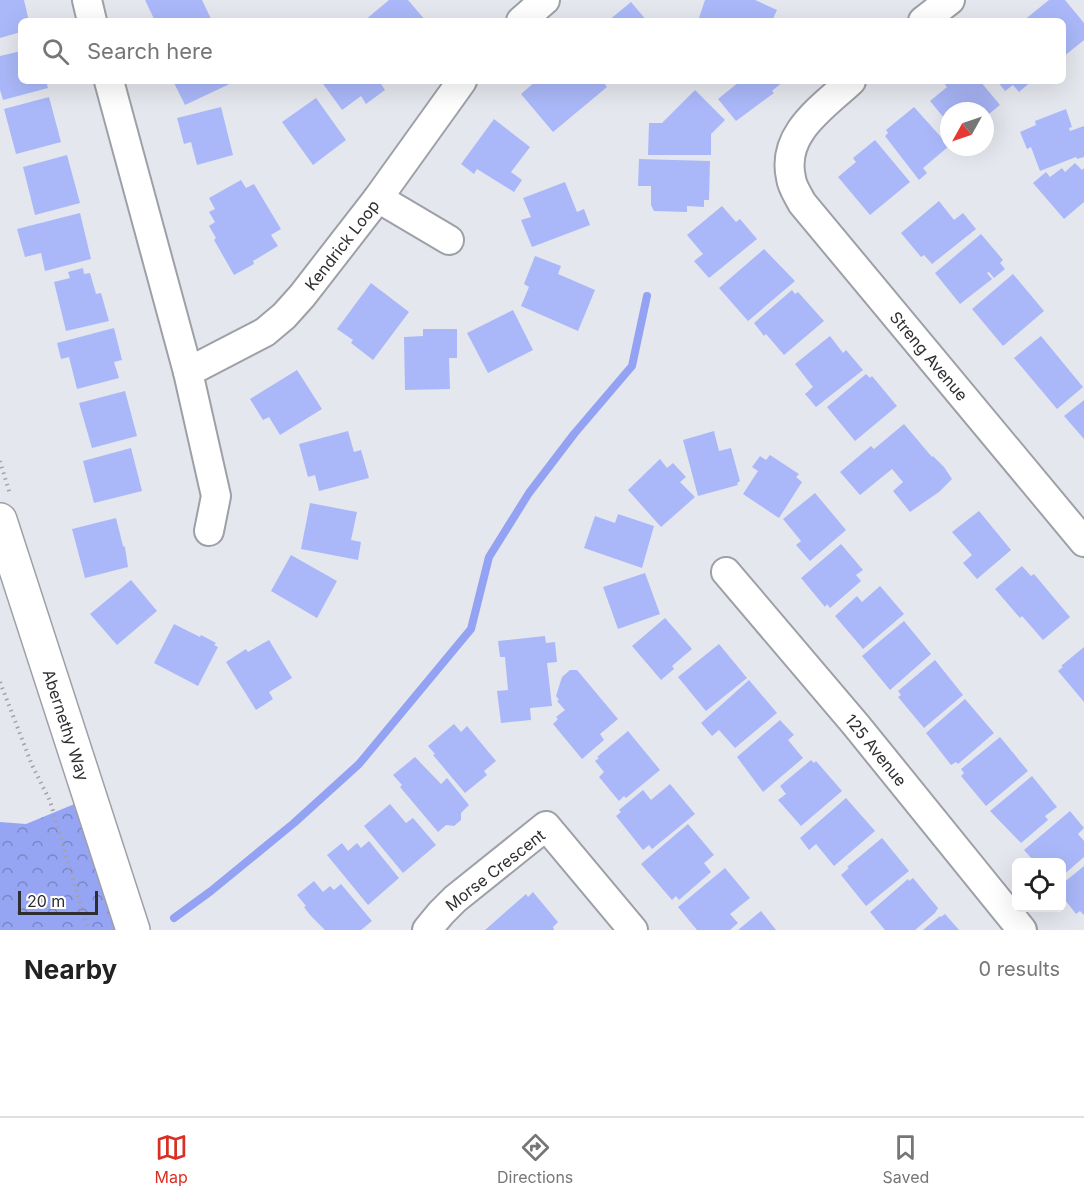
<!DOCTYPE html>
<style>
:root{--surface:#fff;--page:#f6f6f6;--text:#222;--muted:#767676;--line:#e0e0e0;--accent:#d93025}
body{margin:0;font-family:Inter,sans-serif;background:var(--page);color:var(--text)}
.controls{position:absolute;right:18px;bottom:18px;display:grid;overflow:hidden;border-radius:9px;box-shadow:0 6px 24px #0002}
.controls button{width:54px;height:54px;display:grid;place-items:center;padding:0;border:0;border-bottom:2px solid var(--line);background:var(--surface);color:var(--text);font:30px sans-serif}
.compass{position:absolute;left:940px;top:102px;width:54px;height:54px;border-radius:50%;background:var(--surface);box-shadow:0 6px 24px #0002;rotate:230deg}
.scale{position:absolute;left:18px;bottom:15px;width:80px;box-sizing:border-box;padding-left:6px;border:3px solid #2e2e31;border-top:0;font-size:16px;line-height:21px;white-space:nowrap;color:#2e2e31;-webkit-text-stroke:4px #fff;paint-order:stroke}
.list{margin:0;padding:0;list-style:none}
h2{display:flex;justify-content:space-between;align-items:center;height:78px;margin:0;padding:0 24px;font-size:26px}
h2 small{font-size:20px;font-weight:400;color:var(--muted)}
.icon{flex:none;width:33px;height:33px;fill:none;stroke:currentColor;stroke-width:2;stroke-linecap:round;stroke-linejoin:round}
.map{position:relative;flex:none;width:1084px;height:930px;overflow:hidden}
.search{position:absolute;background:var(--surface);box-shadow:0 6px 24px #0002;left:18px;right:18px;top:18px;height:66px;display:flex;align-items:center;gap:15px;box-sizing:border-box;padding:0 21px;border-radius:9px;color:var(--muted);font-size:22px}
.sheet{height:186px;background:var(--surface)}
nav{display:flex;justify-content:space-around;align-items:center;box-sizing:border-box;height:84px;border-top:2px solid var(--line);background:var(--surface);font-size:16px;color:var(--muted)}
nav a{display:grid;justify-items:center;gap:3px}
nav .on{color:var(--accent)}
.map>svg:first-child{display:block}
.forest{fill:url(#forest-crowns)}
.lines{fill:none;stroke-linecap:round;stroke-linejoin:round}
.stream{stroke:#93a2f2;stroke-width:8}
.building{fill:#aab8f9}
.street-casing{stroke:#9ea0a7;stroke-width:32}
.secondary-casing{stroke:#9ea0a7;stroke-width:36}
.path{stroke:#a1a3a8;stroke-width:4;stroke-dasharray:1.5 4.5;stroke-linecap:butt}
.street{stroke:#fff;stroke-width:28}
.secondary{stroke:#fff;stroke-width:33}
.labels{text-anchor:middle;stroke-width:5;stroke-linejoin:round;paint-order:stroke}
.street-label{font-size:16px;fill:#2e2e31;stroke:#fff}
</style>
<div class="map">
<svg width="1084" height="930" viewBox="0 0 1084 930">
<defs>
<pattern id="forest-crowns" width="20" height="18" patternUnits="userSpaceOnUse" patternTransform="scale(1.5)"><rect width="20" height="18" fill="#96a4f4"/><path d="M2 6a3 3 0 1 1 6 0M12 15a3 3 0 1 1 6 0" fill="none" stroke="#7b86c6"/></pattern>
</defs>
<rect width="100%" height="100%" fill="#e5e7ee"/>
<polygon class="forest" points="89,798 133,930 0,930 0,822 26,824"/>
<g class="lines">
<polyline class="stream" points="174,918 211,891 294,823 359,764 471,629 489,557 529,493 574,434 632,366 647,296"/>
</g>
<g class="building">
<polygon points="0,0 24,0 29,21 21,21 21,32 0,38"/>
<polygon points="145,0 202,0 212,21 155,21"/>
<polygon points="389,0 408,0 426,21 364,21"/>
<polygon points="705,0 755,0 777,10 772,21 698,21"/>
<polygon points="1049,0 1065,0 1084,23 1084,40 1063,57 1063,21 1023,21"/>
<polygon points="631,2 647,21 608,21"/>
<polygon points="21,51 21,81 46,81 48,88 3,100 0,90 0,56"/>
<polygon points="173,81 236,81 185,105"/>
<polygon points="321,81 379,81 385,90 366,104 361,96 342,110"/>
<polygon points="536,81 602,81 607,87 553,132 521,94"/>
<polygon points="737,81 784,81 772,91 774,93 736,121 718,99 739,82"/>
<polygon points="950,81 980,81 1000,105 985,117 985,111 949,111 949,124 930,101 947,87 945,85"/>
<polygon points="997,81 1032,81 1019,92 1013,85 1005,91"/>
<polygon points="695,90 725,120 711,134 711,155 648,155 649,123 662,123"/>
<polygon points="49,97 61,142 16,154 4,109"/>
<polygon points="316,98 346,140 313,165 282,122"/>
<polygon points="221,107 233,155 197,165 191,142 184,144 177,118"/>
<polygon points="914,107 949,146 923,168 927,173 919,180 885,136 888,133 886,130"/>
<polygon points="1066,109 1072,127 1069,128 1070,131 1084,126 1084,157 1077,159 1076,157 1040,171 1031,147 1027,149 1020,132 1036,125 1035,121"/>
<polygon points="494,119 530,147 511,172 522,180 514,192 477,169 474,174 461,164"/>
<polygon points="875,140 910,182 870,215 838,177 856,162 853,158"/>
<polygon points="67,155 80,203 35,215 23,167"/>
<polygon points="639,159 710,161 709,200 704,200 704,207 687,206 687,212 654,211 651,205 651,186 638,186"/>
<polygon points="1075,163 1082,170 1084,168 1084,202 1064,219 1033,183 1046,172 1050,177 1062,168 1065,172"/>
<polygon points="241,180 246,188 254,184 281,229 271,235 278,246 253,261 254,264 234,275 214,240 216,238 209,226 215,222 209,212 215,209 209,198"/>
<polygon points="565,182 577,212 584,209 590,225 532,247 521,220 531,217 523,198"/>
<polygon points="939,201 954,220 963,213 976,229 932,264 924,255 921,257 901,233"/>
<polygon points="722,206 736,222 740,219 757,239 709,278 694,261 703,254 687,235"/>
<polygon points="80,213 91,259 45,271 41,253 25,257 17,229"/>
<polygon points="981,234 1003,260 1000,263 1005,269 994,278 989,272 987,273 992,279 960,304 935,273"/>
<polygon points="764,249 795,281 748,321 719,288"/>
<polygon points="535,256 561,266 558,274 595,290 578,331 521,306 529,287 524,284"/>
<polygon points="83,268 84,274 90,273 96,294 101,293 109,321 66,331 54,282 70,278 68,272"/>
<polygon points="1013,274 1044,311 1003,346 972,309"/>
<polygon points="371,283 409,312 373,360 351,343 353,340 337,329"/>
<polygon points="792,290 795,294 798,292 824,321 784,355 766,334 764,336 754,323"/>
<polygon points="513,310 533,350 488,373 467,333"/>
<polygon points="114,328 122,360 114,362 119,378 77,389 69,357 61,359 57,343"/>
<polygon points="423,329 457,329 457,358 449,358 450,389 405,390 404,337 423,336"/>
<polygon points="830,336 843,353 846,350 863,370 816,407 805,394 813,387 795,364"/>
<polygon points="1041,336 1083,387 1057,409 1014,358"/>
<polygon points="297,370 322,409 280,435 269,417 263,420 250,399"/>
<polygon points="866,374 870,378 872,376 897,406 855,441 827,407"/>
<polygon points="125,391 137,436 92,448 79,403"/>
<polygon points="1084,400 1084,439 1064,416"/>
<polygon points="904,424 932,457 933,456 944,467 952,479 939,492 910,512 893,491 903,482 892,469 860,495 840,472 871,446 874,449"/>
<polygon points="348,431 354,452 361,450 369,478 319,491 315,475 308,477 299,444"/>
<polygon points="714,431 719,451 731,448 740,481 737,483 738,485 698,496 683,440"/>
<polygon points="131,448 142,491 94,503 83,461"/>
<polygon points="770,455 799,474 796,477 802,482 779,518 743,494 758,471 752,467 760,456 766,460"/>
<polygon points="660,459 667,468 673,463 686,477 680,482 695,497 661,527 628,490"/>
<polygon points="815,493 846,530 810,561 796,545 801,541 783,519"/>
<polygon points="310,503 357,512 351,540 361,542 358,560 301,549"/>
<polygon points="979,511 1011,550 977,579 963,563 972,555 952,532"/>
<polygon points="618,514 654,526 642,568 584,548 595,516 615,523"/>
<polygon points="116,518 123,546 125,547 128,567 85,578 72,529"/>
<polygon points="841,544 863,570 856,575 861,581 830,608 827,604 825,607 801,578"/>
<polygon points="291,555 337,581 317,618 271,591"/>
<polygon points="1022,566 1031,576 1034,574 1070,617 1043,640 1022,616 1020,618 995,589"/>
<polygon points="645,573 660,614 618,629 603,587"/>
<polygon points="131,580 157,611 117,645 90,614"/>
<polygon points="880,586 904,614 863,649 835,616 857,596 862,602"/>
<polygon points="665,618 692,649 672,666 674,669 661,680 632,646"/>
<polygon points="904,621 931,654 890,690 862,656"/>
<polygon points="174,624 200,637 201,635 216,643 214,645 218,647 198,686 154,663"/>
<polygon points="545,636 546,643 555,642 557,662 547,663 552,706 530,708 531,720 501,723 497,691 508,690 505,657 500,657 498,641"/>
<polygon points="269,640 292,678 269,692 273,699 256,710 226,662 246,649 248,652"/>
<polygon points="719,644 747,678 706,711 678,677"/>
<polygon points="1084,647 1084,702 1058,671 1063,667 1061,666"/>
<polygon points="935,660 963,695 924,728 898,697 901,695 898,691"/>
<polygon points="570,670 577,670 618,719 600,734 604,740 582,759 553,724 558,719 556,717 565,710 557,701 559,700 556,696 562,677"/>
<polygon points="749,680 777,713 735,748 719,730 712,736 701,723"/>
<polygon points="965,699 994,733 958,764 956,762 951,765 926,733"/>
<polygon points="780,720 794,735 788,740 803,758 763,792 737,757"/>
<polygon points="454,724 461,732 467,726 496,761 484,771 487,775 465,793 433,755 435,754 428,746"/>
<polygon points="628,731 660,770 626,798 624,796 619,801 599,777 604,772 595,761 599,758 597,757"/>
<polygon points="1000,737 1028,771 986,806 961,776 964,773 961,769"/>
<polygon points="415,757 441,784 447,778 469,805 461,813 461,820 454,826 446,825 438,832 400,787 402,785 393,775"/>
<polygon points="811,760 814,763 816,761 842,791 801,826 778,800 786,794 780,786"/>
<polygon points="1032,776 1057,807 1045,816 1048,820 1021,843 990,811"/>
<polygon points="670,784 695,814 652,849 649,845 643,850 616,816 621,812 619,810 643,790 651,800"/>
<polygon points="846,798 875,831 834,866 816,844 809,850 800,838"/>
<polygon points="390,804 406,823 413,818 436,845 403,873 364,826"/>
<polygon points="1070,811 1084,828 1078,834 1084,841 1084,857 1062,876 1062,862 1035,862 1024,850"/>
<polygon points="688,824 714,855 704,863 711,872 679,900 676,896 672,900 641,864"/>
<polygon points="882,838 909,871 866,906 841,875 849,868 847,867"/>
<polygon points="369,841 399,878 368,905 327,855 342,843 348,851 357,843 361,848"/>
<polygon points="1084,866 1084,915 1080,911 1076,914 1062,896 1062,884"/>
<polygon points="725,868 750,898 730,914 738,923 730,930 697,930 678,907"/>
<polygon points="913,878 938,908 935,913 915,930 885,930 870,912 908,879 909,881"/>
<polygon points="314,881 323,892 330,886 334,890 341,884 372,921 361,930 325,930 310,915 304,907 306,906 297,895"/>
<polygon points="533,892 558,922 553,927 554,930 485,930 526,894 528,897"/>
<polygon points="761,911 776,930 738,930"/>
<polygon points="945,914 959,930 923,930 940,916 941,917"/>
</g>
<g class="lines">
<g class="street-casing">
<g id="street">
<polyline points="87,0 92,21"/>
<polyline points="521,21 545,0"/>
<polyline points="923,21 950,0"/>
<polyline points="109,81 188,372 216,496 209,531"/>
<path d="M 851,81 C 822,108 781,134 791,178 C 792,187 798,195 802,203 L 1084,542"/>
<polyline points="378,198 449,240"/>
<polyline points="188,372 265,332 284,316 302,296 378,198 462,81"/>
<polyline points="726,572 856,725 1022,930"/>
<polyline points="427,930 441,913 455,899 546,826 633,930"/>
</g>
</g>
<g class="secondary-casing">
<polyline id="secondary" points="0,520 133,930"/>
</g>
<g class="path">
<polyline points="0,461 10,494"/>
<polyline points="0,682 32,765 50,801 88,930"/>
</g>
<use href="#street" class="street"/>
<use href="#secondary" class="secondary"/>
</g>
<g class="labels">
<g class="street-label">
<text transform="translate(342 245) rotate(-52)" y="6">Kendrick Loop</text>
<text transform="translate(929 356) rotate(50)" y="6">Streng Avenue</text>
<text transform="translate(66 725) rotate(72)" y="6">Abernethy Way</text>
<text transform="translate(876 750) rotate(51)" y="6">125 Avenue</text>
<text transform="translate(495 870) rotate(-38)" y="6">Morse Crescent</text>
</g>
</g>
</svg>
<div class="controls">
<button><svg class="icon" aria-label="locate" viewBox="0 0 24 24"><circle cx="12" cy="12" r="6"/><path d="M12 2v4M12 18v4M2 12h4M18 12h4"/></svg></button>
</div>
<svg class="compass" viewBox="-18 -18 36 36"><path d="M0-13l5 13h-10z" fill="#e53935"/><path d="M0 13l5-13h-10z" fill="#767676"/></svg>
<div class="scale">20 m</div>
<div class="search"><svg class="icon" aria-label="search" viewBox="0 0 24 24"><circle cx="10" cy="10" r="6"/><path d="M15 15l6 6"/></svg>Search here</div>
</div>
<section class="sheet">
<h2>Nearby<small>0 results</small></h2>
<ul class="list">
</ul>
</section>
<nav>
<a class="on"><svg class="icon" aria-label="map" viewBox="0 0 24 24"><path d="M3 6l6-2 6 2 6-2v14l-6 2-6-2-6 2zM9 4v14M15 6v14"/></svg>Map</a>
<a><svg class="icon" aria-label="directions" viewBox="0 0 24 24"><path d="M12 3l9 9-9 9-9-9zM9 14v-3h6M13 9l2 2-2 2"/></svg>Directions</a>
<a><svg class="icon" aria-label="saved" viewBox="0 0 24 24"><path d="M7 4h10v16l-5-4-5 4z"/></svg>Saved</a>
</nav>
